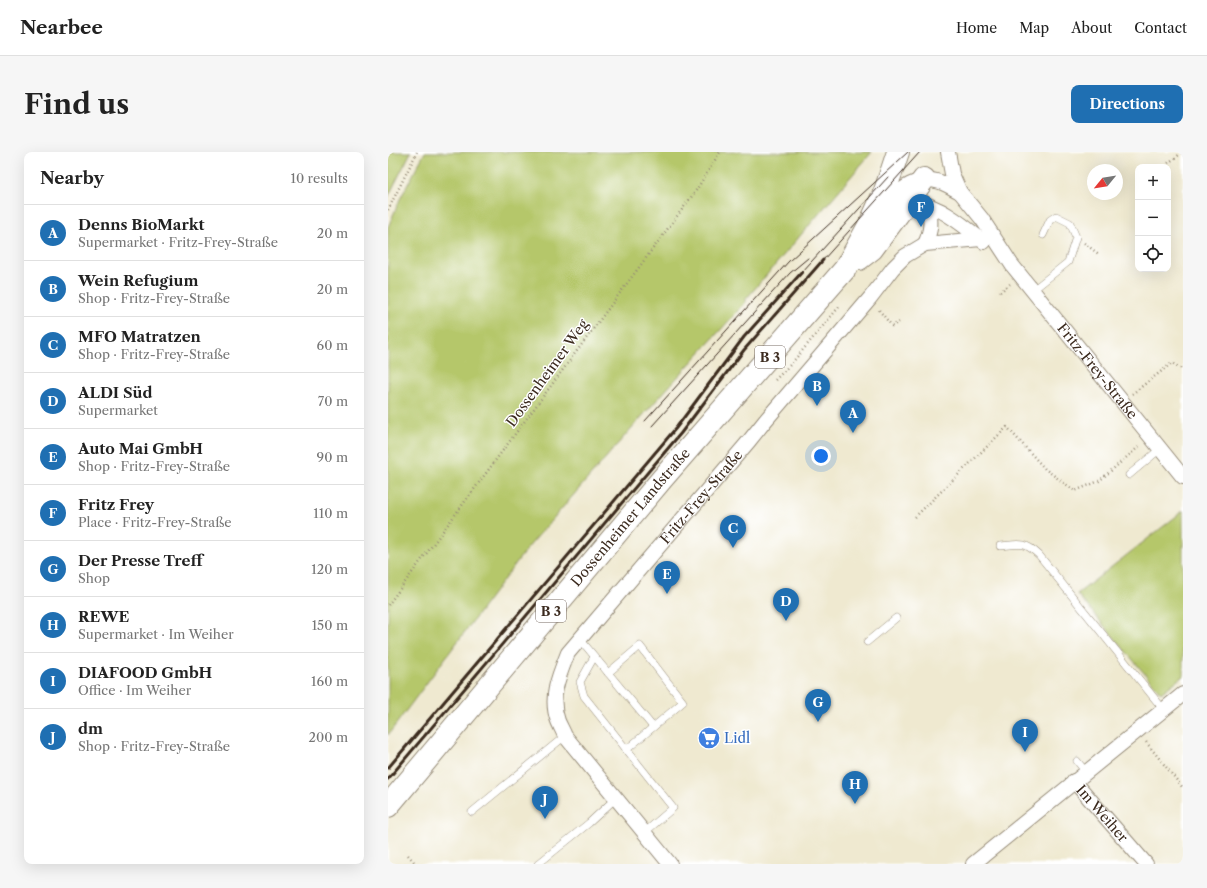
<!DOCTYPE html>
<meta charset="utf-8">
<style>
:root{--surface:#fff;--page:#f6f6f6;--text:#222;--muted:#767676;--line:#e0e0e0;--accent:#1f6fb2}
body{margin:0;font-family:"Libre Caslon Text",serif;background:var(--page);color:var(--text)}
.controls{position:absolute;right:12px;top:12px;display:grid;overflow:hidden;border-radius:8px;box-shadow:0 4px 16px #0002}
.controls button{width:36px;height:36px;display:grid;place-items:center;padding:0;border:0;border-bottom:1px solid var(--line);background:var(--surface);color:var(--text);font:20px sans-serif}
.compass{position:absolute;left:699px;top:12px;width:36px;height:36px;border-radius:50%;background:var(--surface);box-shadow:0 4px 16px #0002;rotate:240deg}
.you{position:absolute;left:433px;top:304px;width:14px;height:14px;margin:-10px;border:3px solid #fff;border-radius:50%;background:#1a73e8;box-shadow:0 0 0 6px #1a73e833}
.badge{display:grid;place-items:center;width:26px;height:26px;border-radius:50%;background:var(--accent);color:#fff;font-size:13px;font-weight:700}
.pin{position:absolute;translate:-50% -33px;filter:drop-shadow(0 1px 2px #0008)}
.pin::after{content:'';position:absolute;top:21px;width:14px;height:12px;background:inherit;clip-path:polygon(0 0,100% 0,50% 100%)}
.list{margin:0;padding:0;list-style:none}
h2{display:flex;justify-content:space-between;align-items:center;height:52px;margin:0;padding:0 16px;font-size:17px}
h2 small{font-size:13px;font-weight:400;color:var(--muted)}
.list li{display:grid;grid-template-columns:26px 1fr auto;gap:12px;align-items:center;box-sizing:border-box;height:56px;padding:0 16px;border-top:1px solid var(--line)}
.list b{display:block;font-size:15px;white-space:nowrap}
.list p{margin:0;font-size:13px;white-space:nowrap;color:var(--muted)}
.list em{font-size:13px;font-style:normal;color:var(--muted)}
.icon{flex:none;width:22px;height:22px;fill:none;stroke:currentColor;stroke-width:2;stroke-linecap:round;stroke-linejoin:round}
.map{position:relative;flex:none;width:795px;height:712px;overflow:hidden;border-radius:8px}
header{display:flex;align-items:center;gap:24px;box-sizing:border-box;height:56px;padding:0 20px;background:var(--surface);border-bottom:1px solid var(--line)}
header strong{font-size:19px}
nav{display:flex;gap:22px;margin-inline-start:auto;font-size:14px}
.intro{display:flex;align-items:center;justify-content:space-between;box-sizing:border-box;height:96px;padding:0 24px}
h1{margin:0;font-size:28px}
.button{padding:10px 18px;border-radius:8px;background:var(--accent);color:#fff;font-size:14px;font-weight:700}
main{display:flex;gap:24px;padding:0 24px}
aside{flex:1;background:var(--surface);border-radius:8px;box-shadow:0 4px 16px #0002}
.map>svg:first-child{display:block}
.green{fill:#b5c76a;stroke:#787844}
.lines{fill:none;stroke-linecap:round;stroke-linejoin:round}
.service-casing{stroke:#958a77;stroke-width:8}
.minor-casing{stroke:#958a77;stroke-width:16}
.primary-casing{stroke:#958a77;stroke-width:24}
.path{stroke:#958a77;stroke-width:2.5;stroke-dasharray:1 3;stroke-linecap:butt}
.service{stroke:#fff;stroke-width:7}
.minor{stroke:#fff;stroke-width:14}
.primary{stroke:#fff;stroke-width:22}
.tram{stroke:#3b2a1e;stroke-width:1}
.rail{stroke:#3b2a1e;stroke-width:3}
.labels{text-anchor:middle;stroke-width:3;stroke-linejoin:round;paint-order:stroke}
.shield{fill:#fff;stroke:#766a62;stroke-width:1}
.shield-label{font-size:13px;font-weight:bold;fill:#3b2a1e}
.street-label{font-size:14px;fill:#3b2a1e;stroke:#fff}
.shop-label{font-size:14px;fill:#366cbe;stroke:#fff;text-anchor:start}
</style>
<header>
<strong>Nearbee</strong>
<nav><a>Home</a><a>Map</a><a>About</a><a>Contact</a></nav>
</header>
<div class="intro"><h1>Find us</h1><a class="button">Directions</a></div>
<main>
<aside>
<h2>Nearby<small>10 results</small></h2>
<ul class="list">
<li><span class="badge">A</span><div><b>Denns BioMarkt</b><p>Supermarket · Fritz-Frey-Straße</p></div><em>20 m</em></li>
<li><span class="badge">B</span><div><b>Wein Refugium</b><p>Shop · Fritz-Frey-Straße</p></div><em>20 m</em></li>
<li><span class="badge">C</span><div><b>MFO Matratzen</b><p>Shop · Fritz-Frey-Straße</p></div><em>60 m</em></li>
<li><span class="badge">D</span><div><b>ALDI Süd</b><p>Supermarket</p></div><em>70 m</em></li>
<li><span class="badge">E</span><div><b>Auto Mai GmbH</b><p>Shop · Fritz-Frey-Straße</p></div><em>90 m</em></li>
<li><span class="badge">F</span><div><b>Fritz Frey</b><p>Place · Fritz-Frey-Straße</p></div><em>110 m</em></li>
<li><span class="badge">G</span><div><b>Der Presse Treff</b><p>Shop</p></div><em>120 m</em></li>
<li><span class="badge">H</span><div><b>REWE</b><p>Supermarket · Im Weiher</p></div><em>150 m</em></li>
<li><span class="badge">I</span><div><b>DIAFOOD GmbH</b><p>Office · Im Weiher</p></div><em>160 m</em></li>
<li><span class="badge">J</span><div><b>dm</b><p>Shop · Fritz-Frey-Straße</p></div><em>200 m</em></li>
</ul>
</aside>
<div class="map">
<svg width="795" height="712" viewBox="0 0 795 712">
<rect width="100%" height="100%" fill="#fff"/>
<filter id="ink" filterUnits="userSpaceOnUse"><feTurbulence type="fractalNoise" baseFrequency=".025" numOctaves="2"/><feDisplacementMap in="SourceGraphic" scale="8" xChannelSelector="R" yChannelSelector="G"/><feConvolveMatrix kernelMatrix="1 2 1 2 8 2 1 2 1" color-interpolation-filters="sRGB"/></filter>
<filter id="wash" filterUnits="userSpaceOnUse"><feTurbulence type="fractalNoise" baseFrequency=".012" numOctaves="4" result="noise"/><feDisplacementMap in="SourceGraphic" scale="16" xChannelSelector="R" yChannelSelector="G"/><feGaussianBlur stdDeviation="0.9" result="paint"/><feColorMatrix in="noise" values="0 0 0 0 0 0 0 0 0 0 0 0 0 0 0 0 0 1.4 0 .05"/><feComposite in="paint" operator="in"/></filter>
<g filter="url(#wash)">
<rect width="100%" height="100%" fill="#efe9d0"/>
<g class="green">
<polygon points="0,0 23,0 0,45"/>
<polygon points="37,0 484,0 358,147 358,150 248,271 137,399 0,583 0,75 12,47"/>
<polygon points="795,359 795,524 773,541 689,442"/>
</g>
</g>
<g filter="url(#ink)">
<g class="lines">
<g class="service-casing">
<g id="service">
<polyline points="645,138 680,110 688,85 682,71 668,64 662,68 655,83"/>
<polyline points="741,323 772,297"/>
<path d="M 612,394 C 632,392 636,389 651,403 L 775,557"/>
<polyline points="192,487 265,575"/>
<polyline points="479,490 508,466"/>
<polyline points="206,505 192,530 196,544 285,656 256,681"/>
<polyline points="220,521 252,494 295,550 238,598"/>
<polyline points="689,609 698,620"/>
<polyline points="84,660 177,584"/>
<polyline points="150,712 201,671 228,646"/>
</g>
</g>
<g class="minor-casing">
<g id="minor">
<path id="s1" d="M 560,0 L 564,22 L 572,40 L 594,67 L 624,113 L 795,325"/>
<path d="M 526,41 C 539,57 546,53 560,63 C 573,71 585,81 596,90"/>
<path d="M 494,54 C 511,39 528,22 552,30 C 559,32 565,37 572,40"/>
<path d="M 537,92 C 544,77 543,70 541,54"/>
<path id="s2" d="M 686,629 L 758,712"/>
<path id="s3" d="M 282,712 L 177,584 C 175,579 172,574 170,569 C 161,546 171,523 180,501 L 361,289 L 377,269 L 482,146 L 505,116 L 517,104 L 537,92 L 593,87"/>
<polyline points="585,712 795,542"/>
</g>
</g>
<g class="primary-casing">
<g id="primary">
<polyline points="471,107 484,97 536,27"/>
<path id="s4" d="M 0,654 L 274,327 L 457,117 L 484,68 L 497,39 L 510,0"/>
</g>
</g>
<g class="path">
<polyline points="780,11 795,0"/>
<polyline points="0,58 29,0"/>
<polyline points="696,91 712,103"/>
<polyline points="612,140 622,132"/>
<polyline points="491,158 504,174 511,170"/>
<polyline points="387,228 403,212 451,155"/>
<polyline points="744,242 784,211 794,217"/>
<polyline points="527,365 619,275 657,317 687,339 711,329 753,293"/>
<polyline points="0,453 307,40 332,0"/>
<polyline points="758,590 795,636"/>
<polyline points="20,703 28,712"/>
</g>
<use href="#service" class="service"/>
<use href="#minor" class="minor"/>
<use href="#primary" class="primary"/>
<g class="tram">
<polyline points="435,108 532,0"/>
<polyline points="414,120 500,25"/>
<polyline points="257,269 401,109 520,0"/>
<polyline points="264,274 402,121 420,106"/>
</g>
<g class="rail">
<polyline points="0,616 288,276 356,185 414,120"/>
<polyline points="0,627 293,281 356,198 435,108"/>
</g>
</g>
</g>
<defs>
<g id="supermarket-disc" transform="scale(1.15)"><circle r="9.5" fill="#3f7fe0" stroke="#fff"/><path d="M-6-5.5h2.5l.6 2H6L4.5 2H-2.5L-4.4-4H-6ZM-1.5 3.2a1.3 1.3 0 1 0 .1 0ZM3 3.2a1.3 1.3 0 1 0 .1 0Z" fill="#fff"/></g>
</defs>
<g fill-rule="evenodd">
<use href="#supermarket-disc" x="321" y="586"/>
</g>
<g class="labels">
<g class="shield">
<rect x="367" y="194" width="30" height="22" rx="3"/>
<rect x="148" y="448" width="30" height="22" rx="3"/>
</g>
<g class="shield-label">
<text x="382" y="210">B 3</text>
<text x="163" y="464">B 3</text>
</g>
<g class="street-label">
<text dy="5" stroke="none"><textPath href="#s1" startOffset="268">Fritz-Frey-Straße</textPath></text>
<text transform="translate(159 221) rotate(-54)" y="5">Dossenheimer Weg</text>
<text dy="5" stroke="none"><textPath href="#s3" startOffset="458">Fritz-Frey-Straße</textPath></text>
<text dy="5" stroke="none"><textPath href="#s4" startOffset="377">Dossenheimer Landstraße</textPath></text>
<text dy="5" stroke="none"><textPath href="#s2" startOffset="43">Im Weiher</textPath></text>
</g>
<g class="shop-label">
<text x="336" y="591">Lidl</text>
</g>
</g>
</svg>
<div class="controls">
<button>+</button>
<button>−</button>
<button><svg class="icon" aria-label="locate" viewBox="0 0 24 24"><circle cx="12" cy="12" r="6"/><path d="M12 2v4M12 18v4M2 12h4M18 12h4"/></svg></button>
</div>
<svg class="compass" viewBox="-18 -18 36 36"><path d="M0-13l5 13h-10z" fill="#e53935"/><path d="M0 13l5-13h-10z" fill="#767676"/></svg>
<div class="you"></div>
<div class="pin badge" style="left:465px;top:281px">A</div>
<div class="pin badge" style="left:429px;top:254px">B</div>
<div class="pin badge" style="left:345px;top:396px">C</div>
<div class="pin badge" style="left:398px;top:469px">D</div>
<div class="pin badge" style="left:279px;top:442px">E</div>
<div class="pin badge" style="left:533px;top:75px">F</div>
<div class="pin badge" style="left:430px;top:570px">G</div>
<div class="pin badge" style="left:467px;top:652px">H</div>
<div class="pin badge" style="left:637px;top:600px">I</div>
<div class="pin badge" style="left:157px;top:667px">J</div>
</div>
</main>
